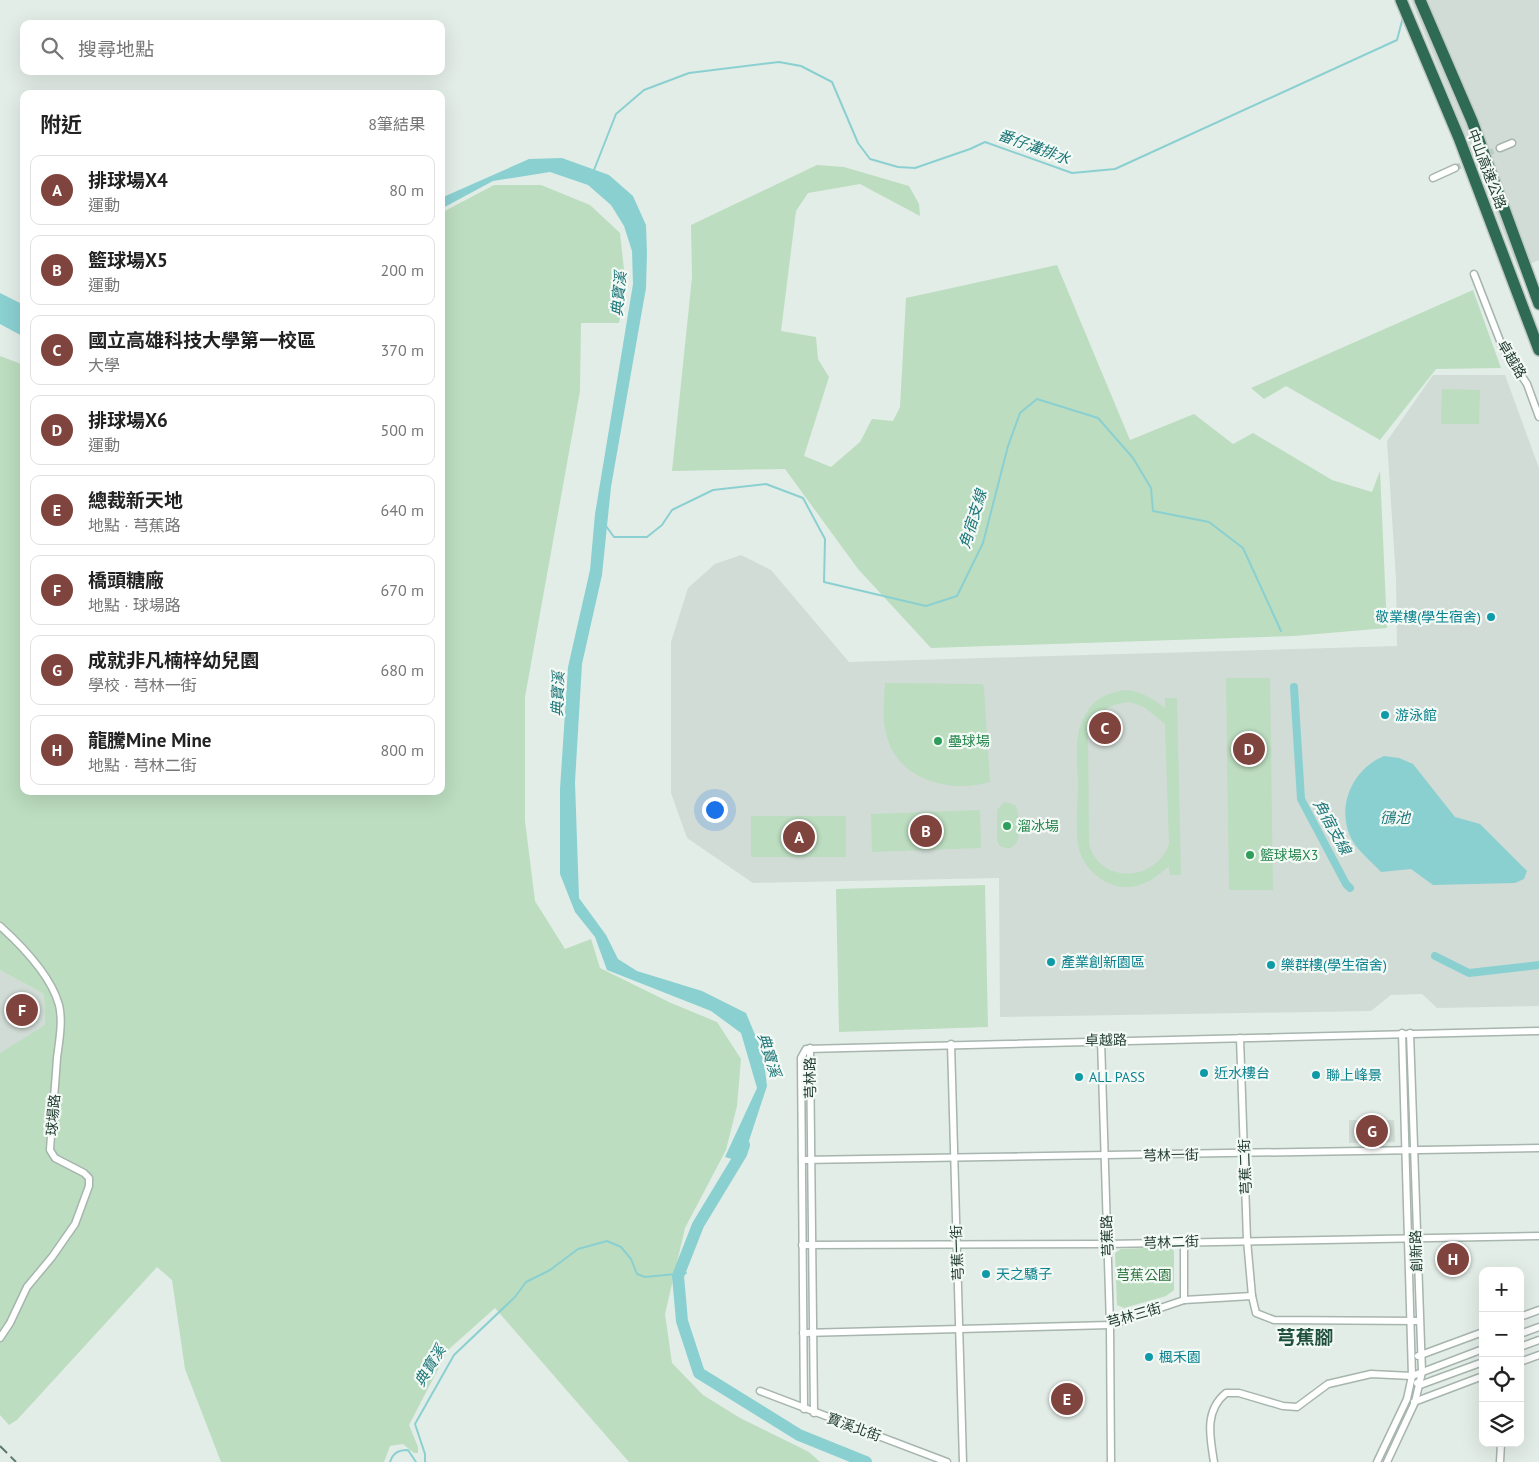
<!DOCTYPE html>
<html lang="zh-TW">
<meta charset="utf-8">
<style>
:root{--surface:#fff;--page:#f2f2f2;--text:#222;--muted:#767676;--line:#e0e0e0;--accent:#7f443d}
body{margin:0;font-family:"PT Sans","Noto Sans TC",sans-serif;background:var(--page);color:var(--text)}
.controls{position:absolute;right:15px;bottom:15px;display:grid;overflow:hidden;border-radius:10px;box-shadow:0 5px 20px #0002}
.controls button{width:45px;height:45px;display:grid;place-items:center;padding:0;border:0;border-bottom:1px solid var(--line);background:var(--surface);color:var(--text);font:25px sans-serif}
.you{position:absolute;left:714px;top:809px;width:18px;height:18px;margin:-12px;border:4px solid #fff;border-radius:50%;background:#1a73e8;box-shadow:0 0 0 8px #1a73e833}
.badge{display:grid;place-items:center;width:32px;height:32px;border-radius:50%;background:var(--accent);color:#fff;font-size:16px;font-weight:700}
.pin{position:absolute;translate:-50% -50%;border:2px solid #fff;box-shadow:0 1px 5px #0006}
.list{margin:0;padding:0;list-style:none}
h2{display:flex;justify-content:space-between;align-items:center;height:65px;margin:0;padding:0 20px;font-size:21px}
h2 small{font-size:16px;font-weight:400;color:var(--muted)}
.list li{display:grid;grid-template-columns:32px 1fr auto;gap:15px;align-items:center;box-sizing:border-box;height:70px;margin:0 10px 10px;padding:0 10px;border:1px solid var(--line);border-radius:10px}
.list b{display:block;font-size:19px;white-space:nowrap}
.list p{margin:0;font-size:16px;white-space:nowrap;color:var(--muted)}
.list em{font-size:16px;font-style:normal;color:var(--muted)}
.icon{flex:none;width:28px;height:28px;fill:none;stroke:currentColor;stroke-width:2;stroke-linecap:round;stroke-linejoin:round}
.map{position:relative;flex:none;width:1539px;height:1462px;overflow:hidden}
.search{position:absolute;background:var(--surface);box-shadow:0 5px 20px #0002;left:20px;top:20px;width:425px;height:55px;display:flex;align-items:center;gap:12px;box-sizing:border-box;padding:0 18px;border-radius:10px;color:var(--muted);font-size:19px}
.panel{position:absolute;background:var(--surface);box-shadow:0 5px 20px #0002;left:20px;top:90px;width:425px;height:705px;border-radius:10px}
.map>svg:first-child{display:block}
.built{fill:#d1dcd6}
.green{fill:#bcddc0;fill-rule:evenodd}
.water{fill:#8bd0d1}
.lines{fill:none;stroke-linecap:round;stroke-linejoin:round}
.stream{stroke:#8bd0d1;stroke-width:2}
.canal{stroke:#8bd0d1;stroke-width:8}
.river{stroke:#8bd0d1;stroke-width:12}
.minor-tunnel{stroke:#bdcac3;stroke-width:6;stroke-dasharray:6 3;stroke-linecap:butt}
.minor-casing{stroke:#a6b5ad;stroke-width:9}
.motorway-casing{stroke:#c1c9c6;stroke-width:14}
.minor{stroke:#fff;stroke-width:6}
.motorway{stroke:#2f6a55;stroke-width:11}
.rail{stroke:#5d796e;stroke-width:2;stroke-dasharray:10 5;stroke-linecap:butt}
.culture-dot{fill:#0f9aa8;stroke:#f3f9f5;stroke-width:2}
.leisure-dot{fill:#2e9e5b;stroke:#f3f9f5;stroke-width:2}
.labels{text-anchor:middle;stroke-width:4.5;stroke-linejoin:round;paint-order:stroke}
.street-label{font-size:14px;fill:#233e33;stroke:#f3f9f5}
.culture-label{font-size:14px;fill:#0d838f;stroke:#f3f9f5;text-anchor:start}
.leisure-label{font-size:14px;fill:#27864d;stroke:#f3f9f5;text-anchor:start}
.park-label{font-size:14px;fill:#2d743f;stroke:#f3f9f5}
.water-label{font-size:15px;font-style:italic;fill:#1d7779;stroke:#f3f9f5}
.district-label{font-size:19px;font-weight:bold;fill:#1f503d;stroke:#f3f9f5}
</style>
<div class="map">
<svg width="1539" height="1462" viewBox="0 0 1539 1462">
<rect width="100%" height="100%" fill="#e3ede7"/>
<g class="built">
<polygon points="1411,0 1539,0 1539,260 1518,269"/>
<polygon points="1433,375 1505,375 1539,468 1539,1006 1437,1008 1422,994 1391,995 1371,1011 1000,1017 999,878 753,883 687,838 671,793 671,642 688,588 715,564 741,555 771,570 849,662 1397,646 1396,579 1387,441"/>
<polygon points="0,970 44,994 45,1026 0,1053"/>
<polygon points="1349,1120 1394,1120 1395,1142 1349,1143"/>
</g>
<g class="green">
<polygon points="817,165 844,167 909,186 919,204 920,216 860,184 808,193 796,211 781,331 816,337 818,359 829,377 804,456 831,467 860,442 872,419 893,421 900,407 906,298 1057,265 1130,440 1194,414 1233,444 1253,433 1332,480 1372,492 1380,471 1387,628 1294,636 931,648 858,569 785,469 672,471 692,277 691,225"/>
<polygon points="494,185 541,185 590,205 620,233 626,288 619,323 581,323 580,391 525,697 525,821 535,901 565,949 591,939 600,968 671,1003 717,1022 741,1059 737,1106 726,1150 685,1228 665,1314 672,1363 703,1395 740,1418 809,1452 820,1462 629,1462 495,1308 448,1350 409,1425 418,1447 418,1453 414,1453 403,1444 390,1446 384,1462 221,1462 185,1369 172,1280 157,1267 17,1420 9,1425 0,1415 0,1053 45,1025 44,994 0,970 0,356 24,365 24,791 441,791 441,213"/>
<polygon points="1473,290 1501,368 1436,369 1380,440 1286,386 1264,399 1251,388"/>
<polygon points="1442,389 1480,390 1479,424 1441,424"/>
<polygon points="1226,678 1270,678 1273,890 1229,890"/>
<path d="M 885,683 L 982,684 L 984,687 L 990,782 C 950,794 896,780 886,733 C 882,717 884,699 885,683 Z"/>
<path d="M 1125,690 C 1142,691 1151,698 1165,708 L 1165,698 L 1177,698 L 1181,875 L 1170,875 L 1169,866 C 1158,876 1145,886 1129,887 C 1106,889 1081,868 1078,844 C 1075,824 1078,803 1078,783 C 1077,759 1073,732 1087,712 C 1096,697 1109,693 1125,690 ZM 1130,702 L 1144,707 L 1165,724 L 1169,844 C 1156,882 1100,885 1089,844 L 1088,731 C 1096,712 1109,704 1130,702 Z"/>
<path d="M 1004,802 L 1015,805 C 1022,818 1024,857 1000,846 L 997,841 L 997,810 Z"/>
<polygon points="980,810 981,848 872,852 871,814"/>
<rect x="751" y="816" width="95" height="41"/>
<polygon points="985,885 988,1027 839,1032 836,889"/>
<polygon points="1169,1247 1174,1251 1174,1290 1166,1296 1124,1308 1117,1305 1115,1253 1121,1249"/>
</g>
<g class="water">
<polygon points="562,158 609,175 633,196 646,225 647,253 646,288 611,487 602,575 582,664 575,782 579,898 606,935 618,959 637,971 702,991 746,1013 763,1054 767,1086 742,1162 725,1157 757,1088 741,1033 711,1011 607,970 595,937 575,912 560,874 560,789 568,667 590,570 595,514 633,284 632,251 624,226 611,205 588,185 550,172 493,181 441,209 441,198 529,159"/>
<polygon points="0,293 24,305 24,337 0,324"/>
<path d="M 1384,756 L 1399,758 L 1413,764 L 1455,817 L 1480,824 L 1527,871 L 1524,879 L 1515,883 L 1433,885 L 1411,869 L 1381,872 C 1372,862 1359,852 1352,840 C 1335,808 1352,769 1384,756 Z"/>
</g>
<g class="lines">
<g class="stream">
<polyline points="594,170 616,114 644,90 689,73 779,62 801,66 832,82 858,143 870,159 898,167 915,168 970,149 985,142 1072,173 1115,169 1397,40 1403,17"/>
<polyline points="606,526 614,537 647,537 662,525 672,510 713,490 766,484 803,498 825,539 824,582 926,606 957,596 983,543 1008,446 1020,413 1037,399 1098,418 1133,458 1151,488 1153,511 1209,522 1243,548 1281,631"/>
<path d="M 390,1462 C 393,1453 398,1450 408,1450 L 416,1462"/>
<polyline points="425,1462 425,1454 415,1424 454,1355 515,1297 526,1282 550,1270 578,1249 607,1241 621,1247 631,1259 637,1274 645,1277 686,1273 678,1276"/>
</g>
<g class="canal">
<polyline points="1294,687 1301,799 1346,884 1350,888"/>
<polyline points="1435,956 1469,973 1539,965"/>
</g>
<polyline class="river" points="744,1145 741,1154 698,1225 678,1276 682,1321 699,1373 799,1435 866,1462"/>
<polyline class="minor-tunnel" points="1455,168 1500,148"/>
<g class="minor-casing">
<g id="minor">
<polyline points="1500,148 1512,143"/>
<polyline points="1433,178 1455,168"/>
<polyline points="1474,274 1502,346 1527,384 1539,417"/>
<path d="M 0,926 C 21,945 51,976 59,1005 C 63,1021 59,1042 57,1058 C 55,1089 52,1119 50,1150 L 55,1158 L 84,1173 L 89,1178 L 89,1186 L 75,1224 L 52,1257 L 27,1287 L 10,1323 L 0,1338"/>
<polyline points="1240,1038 1247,1240 1252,1296"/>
<polyline points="1101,1040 1110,1325 1111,1462"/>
<polyline points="951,1044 963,1462"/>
<polyline points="810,1048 814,1413"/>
<polyline points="802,1160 1539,1148"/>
<polyline points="1184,1241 1184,1300"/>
<polyline points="802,1245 1107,1244 1539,1236"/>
<polyline points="1520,1317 1539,1310"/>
<polyline points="803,1333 1110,1325 1184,1300 1252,1296 1256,1313 1274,1320 1418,1321"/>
<polyline points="1520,1334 1539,1327"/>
<polyline points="1520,1347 1539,1340"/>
<polyline points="1418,1356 1483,1332"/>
<polyline points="1520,1362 1539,1355"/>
<polyline points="1417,1383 1420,1385 1483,1362"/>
<polyline points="760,1391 947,1462"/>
<polyline points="1414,1402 1483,1376"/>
<polyline points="804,1409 801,1058 806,1049 1539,1031"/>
<path d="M 1214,1462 C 1210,1437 1204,1411 1226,1393 L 1239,1393 L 1283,1406 L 1297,1407 L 1328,1384 L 1371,1374 L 1412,1376 L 1483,1349"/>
<polyline points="1377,1462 1407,1399 1412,1376 1402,1033"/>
<polyline points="1387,1462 1415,1402 1422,1372 1410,1033"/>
<polyline points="1500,1462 1501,1443"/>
</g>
</g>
<g class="motorway-casing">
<g id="motorway">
<polyline points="1401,0 1459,138 1539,350"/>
<polyline points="1420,0 1472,121 1539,304"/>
</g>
</g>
<use href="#minor" class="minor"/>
<use href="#motorway" class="motorway"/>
<polyline class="rail" points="0,1446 16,1462"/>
</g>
<g class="culture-dot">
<circle cx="1491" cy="617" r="5"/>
<circle cx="1385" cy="715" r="5"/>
<circle cx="1051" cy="962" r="5"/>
<circle cx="1271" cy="965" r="5"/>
<circle cx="1204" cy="1073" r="5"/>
<circle cx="1316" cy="1075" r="5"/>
<circle cx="1079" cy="1077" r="5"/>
<circle cx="986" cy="1274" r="5"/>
<circle cx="1149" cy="1357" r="5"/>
</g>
<g class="leisure-dot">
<circle cx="938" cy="741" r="5"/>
<circle cx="1007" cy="826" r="5"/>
<circle cx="1250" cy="855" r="5"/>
</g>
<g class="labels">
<g class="street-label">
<text transform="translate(1487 169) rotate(69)" y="5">中山高速公路</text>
<text transform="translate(1512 359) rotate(59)" y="5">卓越路</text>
<text transform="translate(1106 1040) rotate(-1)" y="5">卓越路</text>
<text transform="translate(810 1078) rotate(-91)" y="5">芎林路</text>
<text transform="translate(53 1115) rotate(-85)" y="5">球場路</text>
<text transform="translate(1171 1155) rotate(-1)" y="5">芎林一街</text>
<text transform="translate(1245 1167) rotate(-92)" y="5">芎蕉二街</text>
<text transform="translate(1107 1236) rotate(-92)" y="5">芎蕉路</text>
<text transform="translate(1171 1242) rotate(-2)" y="5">芎林二街</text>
<text transform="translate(1416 1251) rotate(-92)" y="5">創新路</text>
<text transform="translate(957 1253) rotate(-92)" y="5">芎蕉一街</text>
<text transform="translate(1134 1315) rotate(-16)" y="5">芎林三街</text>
<text transform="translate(854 1427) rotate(20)" y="5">寶溪北街</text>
</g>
<g class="culture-label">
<text x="1481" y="622" text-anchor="end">敬業樓(學生宿舍)</text>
<text x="1395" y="720">游泳館</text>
<text x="1061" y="967">產業創新園區</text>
<text x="1281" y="970">樂群樓(學生宿舍)</text>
<text x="1214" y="1078">近水樓台</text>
<text x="1326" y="1080">聯上峰景</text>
<text x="1089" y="1082">ALL PASS</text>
<text x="996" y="1279">天之驕子</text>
<text x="1159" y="1362">楓禾園</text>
</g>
<g class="leisure-label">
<text x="948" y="746">壘球場</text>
<text x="1017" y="831">溜冰場</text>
<text x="1260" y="860">籃球場X3</text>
</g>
<g class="park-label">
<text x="1144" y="1280">芎蕉公園</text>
</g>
<g class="water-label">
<text transform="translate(1034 147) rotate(20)" y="5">番仔溝排水</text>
<text transform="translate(619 294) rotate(-85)" y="5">典寶溪</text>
<text transform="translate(973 519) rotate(-73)" y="5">角宿支線</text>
<text transform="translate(558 694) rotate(-88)" y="5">典寶溪</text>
<text x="1395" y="823">鴴池</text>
<text transform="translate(1332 827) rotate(61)" y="5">角宿支線</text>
<text transform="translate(769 1055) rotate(73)" y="5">典寶溪</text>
<text transform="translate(430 1366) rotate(-59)" y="5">典寶溪</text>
</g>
<g class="district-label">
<text x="1305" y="1344">芎蕉腳</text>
</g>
</g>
</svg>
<div class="controls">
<button>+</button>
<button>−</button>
<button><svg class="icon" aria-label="locate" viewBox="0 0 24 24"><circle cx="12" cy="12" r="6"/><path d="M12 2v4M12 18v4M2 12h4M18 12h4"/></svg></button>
<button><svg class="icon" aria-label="layers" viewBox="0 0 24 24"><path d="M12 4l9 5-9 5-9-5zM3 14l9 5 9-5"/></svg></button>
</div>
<div class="you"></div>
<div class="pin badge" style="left:799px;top:837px">A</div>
<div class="pin badge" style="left:926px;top:831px">B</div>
<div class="pin badge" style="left:1105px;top:728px">C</div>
<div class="pin badge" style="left:1249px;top:749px">D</div>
<div class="pin badge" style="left:1067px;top:1399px">E</div>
<div class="pin badge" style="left:22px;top:1010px">F</div>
<div class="pin badge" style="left:1372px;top:1131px">G</div>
<div class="pin badge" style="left:1453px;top:1259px">H</div>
<div class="search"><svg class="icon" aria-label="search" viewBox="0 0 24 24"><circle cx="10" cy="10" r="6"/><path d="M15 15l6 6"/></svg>搜尋地點</div>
<section class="panel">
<h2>附近<small>8筆結果</small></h2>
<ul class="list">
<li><span class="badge">A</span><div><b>排球場X4</b><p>運動</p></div><em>80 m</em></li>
<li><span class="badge">B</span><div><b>籃球場X5</b><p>運動</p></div><em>200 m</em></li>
<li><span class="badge">C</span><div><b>國立高雄科技大學第一校區</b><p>大學</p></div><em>370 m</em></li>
<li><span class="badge">D</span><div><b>排球場X6</b><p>運動</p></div><em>500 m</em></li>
<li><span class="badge">E</span><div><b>總裁新天地</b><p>地點 · 芎蕉路</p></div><em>640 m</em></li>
<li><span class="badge">F</span><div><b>橋頭糖廠</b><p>地點 · 球場路</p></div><em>670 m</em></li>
<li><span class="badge">G</span><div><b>成就非凡楠梓幼兒園</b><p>學校 · 芎林一街</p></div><em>680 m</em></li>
<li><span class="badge">H</span><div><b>龍騰Mine Mine</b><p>地點 · 芎林二街</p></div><em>800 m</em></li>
</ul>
</section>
</div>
